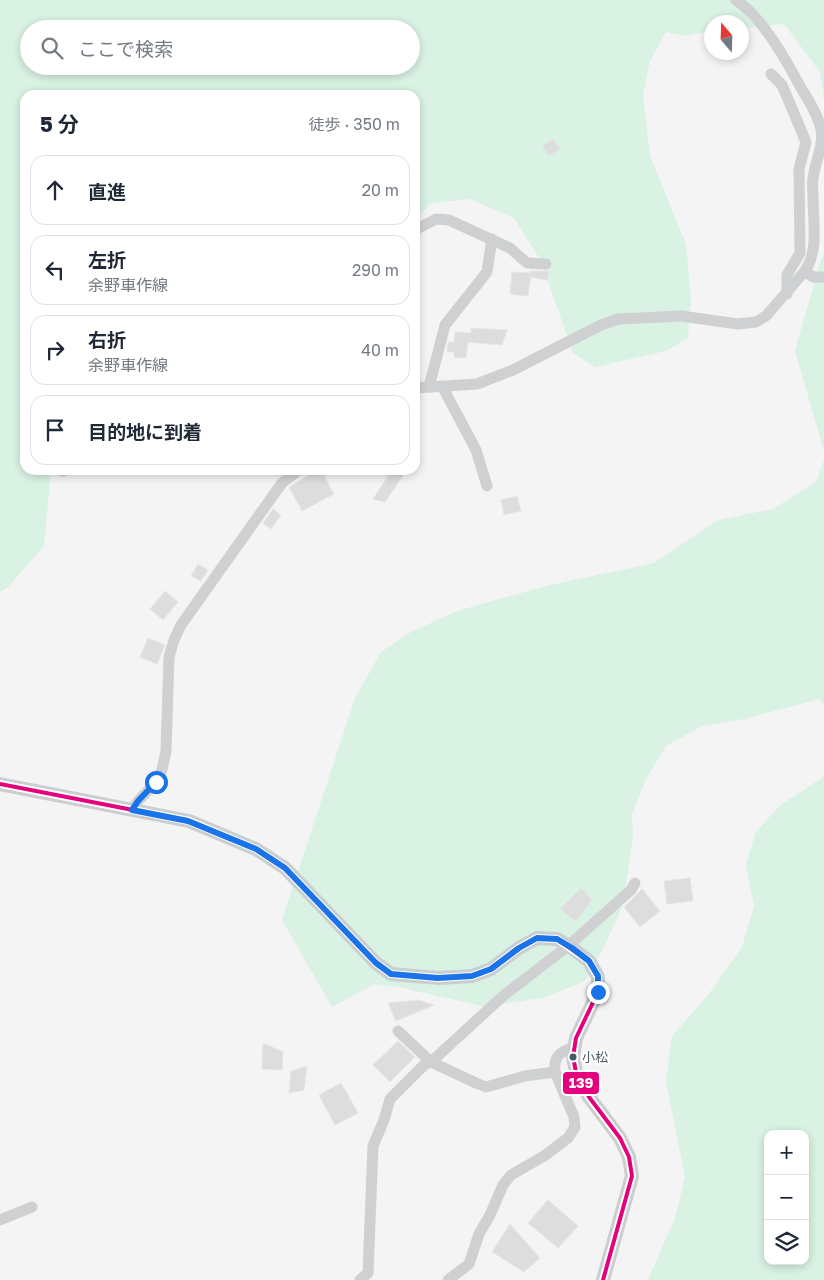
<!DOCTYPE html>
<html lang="ja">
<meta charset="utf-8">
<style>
:root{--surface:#fff;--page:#f6f6f7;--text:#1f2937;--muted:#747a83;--line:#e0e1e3}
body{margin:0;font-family:"Golos Text","Noto Sans JP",sans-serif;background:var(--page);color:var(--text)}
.controls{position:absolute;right:15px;bottom:15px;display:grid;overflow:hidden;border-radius:10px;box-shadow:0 2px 8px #0003}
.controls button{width:45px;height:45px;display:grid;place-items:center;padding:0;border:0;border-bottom:1px solid var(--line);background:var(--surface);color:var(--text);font:25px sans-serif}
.compass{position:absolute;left:704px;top:15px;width:45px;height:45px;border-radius:50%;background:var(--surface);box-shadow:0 2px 8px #0003;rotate:341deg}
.stop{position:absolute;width:15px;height:15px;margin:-11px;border:4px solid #1a73e8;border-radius:50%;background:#fff}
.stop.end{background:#1a73e8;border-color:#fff;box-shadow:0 1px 5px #0008}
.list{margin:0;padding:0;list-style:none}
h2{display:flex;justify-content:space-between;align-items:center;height:65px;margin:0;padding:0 20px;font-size:21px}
h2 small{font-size:16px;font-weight:400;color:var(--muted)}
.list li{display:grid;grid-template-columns:32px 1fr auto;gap:15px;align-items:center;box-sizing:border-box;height:70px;margin:0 10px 10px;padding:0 10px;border:1px solid var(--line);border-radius:15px}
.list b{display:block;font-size:19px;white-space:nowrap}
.list p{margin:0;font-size:16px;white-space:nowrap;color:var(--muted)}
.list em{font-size:16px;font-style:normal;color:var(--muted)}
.icon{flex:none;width:28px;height:28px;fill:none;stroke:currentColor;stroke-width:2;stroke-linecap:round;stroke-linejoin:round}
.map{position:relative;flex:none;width:824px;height:1280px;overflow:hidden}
.search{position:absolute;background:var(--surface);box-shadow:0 2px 8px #0003;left:20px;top:20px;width:400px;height:55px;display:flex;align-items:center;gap:12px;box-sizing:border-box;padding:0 18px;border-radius:28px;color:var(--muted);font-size:19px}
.panel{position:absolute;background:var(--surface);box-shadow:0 2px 8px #0003;left:20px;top:90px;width:400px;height:385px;border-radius:15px}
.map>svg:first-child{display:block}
.green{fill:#d9f2e3;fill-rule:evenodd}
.building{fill:#ddddde;stroke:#e5e6e7}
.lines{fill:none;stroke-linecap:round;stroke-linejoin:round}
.minor{stroke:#ced0d2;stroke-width:11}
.major{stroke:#caced1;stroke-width:14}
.bus-1-casing{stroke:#fff;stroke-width:8}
.bus-1{stroke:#e5007d;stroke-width:4}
.route{stroke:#1a73e8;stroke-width:6}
.bus-dot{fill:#4a5661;stroke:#fff;stroke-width:2}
.labels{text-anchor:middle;stroke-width:4;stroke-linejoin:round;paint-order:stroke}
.bus-label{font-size:13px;fill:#4a5661;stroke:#fff;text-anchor:start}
.line-badge{stroke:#fff;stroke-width:2}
.badge-label{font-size:14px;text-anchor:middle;font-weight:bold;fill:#fff}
</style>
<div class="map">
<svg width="824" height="1280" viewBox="0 0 824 1280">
<rect width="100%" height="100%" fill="#f4f4f4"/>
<g class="green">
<path d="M 0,0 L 824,0 L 824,96 L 820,72 L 784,24 L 742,28 L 742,22 L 712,22 L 711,31 L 686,36 L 666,32 L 650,61 L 643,95 L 650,156 L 686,244 L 691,300 L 688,338 L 666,351 L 595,367 L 573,353 L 541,261 L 514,218 L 470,199 L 432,203 L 415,218 L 415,95 L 25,95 L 25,470 L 51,470 L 44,546 L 8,587 L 0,592 ZM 29,29 L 411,29 L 411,66 L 29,66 Z"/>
<polygon points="824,254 824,451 795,351 821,259"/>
<polygon points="824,460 824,704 819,699 744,719 702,726 666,746 646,779 632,815 633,836 623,905 603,949 585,981 546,997 486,1007 403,988 375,984 332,1007 282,920 355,698 381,652 411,632 457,611 546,586 654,563 718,520 773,509 816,482"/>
<path d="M 824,774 L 824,1280 L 648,1280 L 675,1218 L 685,1177 L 666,1081 L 672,1036 L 708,995 L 742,947 L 754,906 L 746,864 L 756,832 L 779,806 L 822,778 ZM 768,1134 L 805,1134 L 805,1261 L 768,1261 Z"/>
</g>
<g class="building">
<polygon points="553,139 560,149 549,156 542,146"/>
<polygon points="531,271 549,271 547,280 530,277"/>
<polygon points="512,272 531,273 528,296 510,294"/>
<polygon points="471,328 507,330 502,345 468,342 466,358 454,357 454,352 447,352 448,342 454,342 455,332 471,333"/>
<polygon points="318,470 321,470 334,494 302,511 289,487"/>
<polygon points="392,470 398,470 404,474 385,502 373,499"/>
<polygon points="517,496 521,511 504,515 501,500"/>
<polygon points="273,509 281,515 271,529 263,523"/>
<polygon points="198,564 208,570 201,581 191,576"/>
<polygon points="165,591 178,602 163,620 150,609"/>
<polygon points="148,638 165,645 157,664 140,657"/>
<polygon points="690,878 693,901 667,904 664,881"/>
<polygon points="581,888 592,900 576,921 560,909"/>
<polygon points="642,889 660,911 640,927 624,907"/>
<polygon points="419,1000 434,1005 396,1021 388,1003"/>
<polygon points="398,1041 415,1057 390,1082 373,1065"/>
<polygon points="263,1043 283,1052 282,1070 262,1069"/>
<polygon points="307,1066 304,1090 289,1093 291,1071"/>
<polygon points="341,1083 358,1113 335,1125 319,1095"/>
<polygon points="548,1200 578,1226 558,1248 528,1223"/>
<polygon points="510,1224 540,1258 524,1272 492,1252"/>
</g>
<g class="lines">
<g class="minor">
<polyline points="771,74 782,85 806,142 799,169 800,253 787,275 787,294"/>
<polyline points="415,230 436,219 449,220 510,248 527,263 546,264"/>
<polyline points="805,271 813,277 824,277"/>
<polyline points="442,386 476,450 487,486"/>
<polyline points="429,387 445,325 487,272 492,239"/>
<path d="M 415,388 L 477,384 L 513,370 L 601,325 L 618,319 L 681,316 L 738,324 L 756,322 L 766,316 L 805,271 C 819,250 813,221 813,197 C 813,191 812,184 813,178 C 815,162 824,146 821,129 C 818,115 809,101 801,88 C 786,60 763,18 736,0"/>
<polyline points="63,471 64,470"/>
<polyline points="132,810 138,801 156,782 162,770 166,751 169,657 174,640 181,625 282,483 299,470"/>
<polyline points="398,1031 431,1062 476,1083 486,1087 525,1076 555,1072"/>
<polyline points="0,1220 32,1207"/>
<polyline points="360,1280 368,1273 373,1146 384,1120 390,1099 424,1065 431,1062 503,996 568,946 631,890 635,883"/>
<path d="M 448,1280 L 469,1264 L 479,1234 L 490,1215 L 503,1185 L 511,1175 L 544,1156 L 568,1138 L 575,1127 L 574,1117 L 555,1072 C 553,1056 561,1051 575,1047"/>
</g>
<polyline class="major" points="0,784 189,821 256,849 285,868 376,963 391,974 439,978 472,976 491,969 519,948 537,938 557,939 572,948 589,961 598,977 598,992 576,1038 573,1057 577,1077 589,1097 620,1138 629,1157 632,1176 603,1280"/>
<g class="bus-1-casing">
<polyline id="bus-1" points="0,784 189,821 256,849 285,868 376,963 391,974 439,978 472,976 491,969 519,948 537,938 557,939 589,961 598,977 598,992 576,1038 573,1057 577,1077 589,1097 620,1138 629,1157 632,1176 603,1280"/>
</g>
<use href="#bus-1" class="bus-1"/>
</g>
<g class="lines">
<polyline class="route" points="156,782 138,801 132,810 188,821 256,849 285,868 376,963 391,974 438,978 472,976 491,969 519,948 537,938 557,939 572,948 589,961 598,976 598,992"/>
</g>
<circle class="bus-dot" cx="573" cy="1057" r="4.5"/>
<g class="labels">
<g class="bus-label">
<text x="582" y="1062">小松</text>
</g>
</g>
<rect class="line-badge" x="562" y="1071" width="38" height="24" rx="5" fill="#e5007d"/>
<g class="badge-label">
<text x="581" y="1088">139</text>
</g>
</svg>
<div class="controls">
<button>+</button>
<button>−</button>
<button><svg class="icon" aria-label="layers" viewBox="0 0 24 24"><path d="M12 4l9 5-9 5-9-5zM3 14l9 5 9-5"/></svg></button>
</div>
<svg class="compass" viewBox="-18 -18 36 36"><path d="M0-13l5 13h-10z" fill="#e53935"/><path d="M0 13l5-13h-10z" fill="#747a83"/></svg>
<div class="stop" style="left:156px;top:782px"></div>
<div class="stop end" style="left:598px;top:992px"></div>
<div class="search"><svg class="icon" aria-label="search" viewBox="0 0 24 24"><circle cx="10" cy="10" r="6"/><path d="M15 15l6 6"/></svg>ここで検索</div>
<section class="panel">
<h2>5 分<small>徒歩 · 350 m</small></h2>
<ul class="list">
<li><svg class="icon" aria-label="ahead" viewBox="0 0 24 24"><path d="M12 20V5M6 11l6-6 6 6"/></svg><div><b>直進</b></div><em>20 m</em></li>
<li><svg class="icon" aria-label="left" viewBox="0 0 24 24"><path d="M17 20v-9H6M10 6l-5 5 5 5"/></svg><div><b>左折</b><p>余野車作線</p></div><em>290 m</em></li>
<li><svg class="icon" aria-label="right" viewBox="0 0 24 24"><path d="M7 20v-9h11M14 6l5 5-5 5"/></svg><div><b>右折</b><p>余野車作線</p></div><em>40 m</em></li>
<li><svg class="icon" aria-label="arrive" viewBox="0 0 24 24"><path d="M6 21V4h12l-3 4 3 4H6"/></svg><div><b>目的地に到着</b></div></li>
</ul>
</section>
</div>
